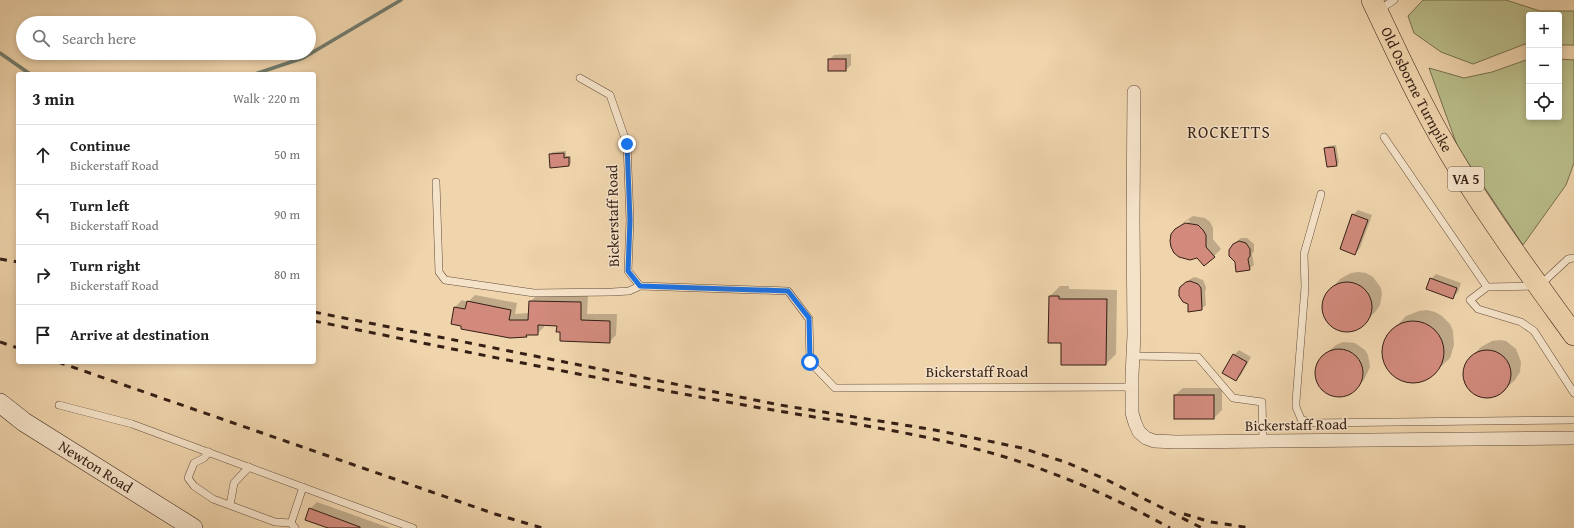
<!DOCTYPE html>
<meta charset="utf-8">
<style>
:root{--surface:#fff;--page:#f6f6f6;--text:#222;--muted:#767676;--line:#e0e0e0}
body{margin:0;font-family:"Gentium Book Plus",serif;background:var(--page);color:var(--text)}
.controls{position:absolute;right:12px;top:12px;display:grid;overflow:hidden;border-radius:4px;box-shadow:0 2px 6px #0003}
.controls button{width:36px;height:36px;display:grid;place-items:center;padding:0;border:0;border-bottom:1px solid var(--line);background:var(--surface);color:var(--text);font:20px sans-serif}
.stop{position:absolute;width:12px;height:12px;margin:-9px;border:3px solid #1a73e8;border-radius:50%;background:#fff}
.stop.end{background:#1a73e8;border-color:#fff;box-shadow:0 1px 4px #0008}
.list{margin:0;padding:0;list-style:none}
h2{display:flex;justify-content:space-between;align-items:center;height:52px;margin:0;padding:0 16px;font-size:17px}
h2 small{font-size:13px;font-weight:400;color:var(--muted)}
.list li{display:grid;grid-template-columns:26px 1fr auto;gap:12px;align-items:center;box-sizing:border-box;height:60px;padding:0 16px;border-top:1px solid var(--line)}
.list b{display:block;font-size:15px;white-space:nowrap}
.list p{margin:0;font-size:13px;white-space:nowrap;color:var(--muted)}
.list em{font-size:13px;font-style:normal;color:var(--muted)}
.icon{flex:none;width:22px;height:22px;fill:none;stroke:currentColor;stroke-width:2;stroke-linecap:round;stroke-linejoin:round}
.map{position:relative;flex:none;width:1574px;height:528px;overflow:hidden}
.search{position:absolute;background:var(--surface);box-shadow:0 2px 6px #0003;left:16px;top:16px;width:300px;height:44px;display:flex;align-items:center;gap:10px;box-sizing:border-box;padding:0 14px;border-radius:22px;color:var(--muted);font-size:15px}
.panel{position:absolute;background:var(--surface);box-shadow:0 2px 6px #0003;left:16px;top:72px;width:300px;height:292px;border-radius:4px}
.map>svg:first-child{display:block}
.green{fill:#b9bd89;stroke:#776e4f}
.shadow{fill:#0003}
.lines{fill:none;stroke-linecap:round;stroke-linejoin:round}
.stream{stroke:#727b6d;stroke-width:3.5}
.building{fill:#d18a7c;stroke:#351f15}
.lane-casing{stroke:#644c3b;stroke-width:8}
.street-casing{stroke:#644c3b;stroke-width:14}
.secondary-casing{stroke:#351f15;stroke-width:20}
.primary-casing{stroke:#351f15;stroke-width:22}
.lane{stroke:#f5e3c9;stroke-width:7}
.street{stroke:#f5e3c9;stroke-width:13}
.secondary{stroke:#f5e3c9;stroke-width:19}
.primary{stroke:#efd4ac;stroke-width:21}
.rail{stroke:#351f15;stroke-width:3;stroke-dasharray:7 7;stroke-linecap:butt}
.route{stroke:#1a73e8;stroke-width:5}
.labels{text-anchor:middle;stroke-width:3;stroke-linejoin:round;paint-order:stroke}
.shield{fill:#f5e3c9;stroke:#6f5a4b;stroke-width:1}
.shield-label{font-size:14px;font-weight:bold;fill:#351f15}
.street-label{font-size:15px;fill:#351f15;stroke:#f5e3c9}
.quarter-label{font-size:17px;letter-spacing:1px;fill:#351f15;stroke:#f5e3c9}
</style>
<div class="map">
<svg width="1574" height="528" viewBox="0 0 1574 528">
<rect width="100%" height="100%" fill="#efd4ac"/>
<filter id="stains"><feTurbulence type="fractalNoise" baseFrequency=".005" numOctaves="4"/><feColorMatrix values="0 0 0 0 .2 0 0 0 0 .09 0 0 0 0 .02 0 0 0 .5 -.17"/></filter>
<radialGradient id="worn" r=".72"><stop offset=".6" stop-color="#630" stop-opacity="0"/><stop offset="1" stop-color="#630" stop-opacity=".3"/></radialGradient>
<g class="green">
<polygon points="1423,0 1506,0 1540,11 1574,11 1574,45 1559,45 1559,15 1529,15 1529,44 1525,44 1473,64 1441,52 1414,33 1408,16"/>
<polygon points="1529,59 1529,117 1559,117 1559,59 1574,60 1574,163 1566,185 1523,245 1458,148 1429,68 1464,78 1492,72"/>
</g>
<g class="shadow">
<polygon points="851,54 851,65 846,70 829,60 834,55"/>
<polygon points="1336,145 1339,162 1337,165 1325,148 1328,146"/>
<polygon points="566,151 566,156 571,156 571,163 569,166 550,154 553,152"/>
<polygon points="1358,210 1372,215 1360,248 1355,254 1353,215"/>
<polygon points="1193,216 1205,218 1210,222 1213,228 1213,239 1221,249 1214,256 1176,229 1190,221 1189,220 1181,224"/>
<polygon points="1241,238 1247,238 1254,244 1254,251 1252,254 1254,265 1249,269 1236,262 1231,247"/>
<polygon points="1358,272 1366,273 1373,277 1381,288 1382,294 1380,305 1375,312 1358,328 1347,330 1339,329 1328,322 1325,316 1323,303 1326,295 1340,279 1351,273"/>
<polygon points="1436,274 1461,283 1458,292 1453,297 1431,279"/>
<polygon points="1195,277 1203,280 1206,287 1205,293 1206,305 1201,309 1186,282 1192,278"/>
<polygon points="1060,286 1069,286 1069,289 1117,290 1116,354 1106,364 1062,342 1050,296"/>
<polygon points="475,295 517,303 515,314 529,313 530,302 537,295 588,295 587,314 617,314 616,335 609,342 561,331 558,325 544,325 544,327 537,334 528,334 526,336 455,307 462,300 468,302"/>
<polygon points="1427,310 1435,312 1442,316 1450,324 1453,331 1454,345 1450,358 1431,376 1419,382 1408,382 1395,376 1390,371 1385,364 1383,356 1383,348 1386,337 1406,316 1419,311"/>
<polygon points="1500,340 1506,341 1516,349 1521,362 1520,372 1515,380 1504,390 1495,396 1487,398 1481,397 1470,391 1466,384 1464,371 1470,358 1481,347 1492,341"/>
<polygon points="1343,342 1355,343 1365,350 1368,355 1370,367 1364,380 1356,388 1343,395 1333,395 1321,387 1316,376 1316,370 1319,362 1322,357 1336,345"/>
<polygon points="1239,350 1251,357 1241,375 1236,380 1234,355"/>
<polygon points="1183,388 1222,388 1222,410 1214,418 1175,395"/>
<polygon points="317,502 390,528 331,528 310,509"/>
</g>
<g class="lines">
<g class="stream">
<polyline points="0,53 30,74"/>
<polyline points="255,74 303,58 401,0"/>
</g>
</g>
<g class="building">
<rect x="828" y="59" width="18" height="12"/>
<polygon points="1334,147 1337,166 1327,167 1324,148"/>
<polygon points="564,153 564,158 569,157 569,166 550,168 549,154"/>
<polygon points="1352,214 1368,220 1355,255 1340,249"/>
<polygon points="1185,223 1198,225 1203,230 1206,235 1206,247 1215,257 1204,266 1197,258 1190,260 1179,257 1174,253 1171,247 1170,241 1171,234 1175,229"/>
<polygon points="1239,241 1246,243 1250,249 1250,256 1248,259 1250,270 1236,272 1235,262 1229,256 1229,250 1233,244"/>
<polygon points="1430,278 1457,288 1453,299 1426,289"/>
<polygon points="1190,281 1198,284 1201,288 1202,310 1188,312 1188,304 1183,302 1179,296 1179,290 1180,287 1186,282"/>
<circle cx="1347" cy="307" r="25"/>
<polygon points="1049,296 1059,296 1059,299 1107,299 1106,365 1061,365 1061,343 1048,343"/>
<polygon points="467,301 511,310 509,320 528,320 529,301 581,302 581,320 610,321 610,343 560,341 560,332 556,332 557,326 538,325 538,335 526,335 527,337 510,338 461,329 461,326 451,324 454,307 465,309"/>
<circle cx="1413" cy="352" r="31"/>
<circle cx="1339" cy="373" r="24"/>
<circle cx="1487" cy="374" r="24"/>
<polygon points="1233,354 1247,362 1236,381 1222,373"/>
<rect x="1174" y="395" width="40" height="24"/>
<polygon points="309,508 360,527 360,528 328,528 305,520"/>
</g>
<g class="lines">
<g class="lane-casing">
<g id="lane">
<polyline points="1379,10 1394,0"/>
<polyline points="580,78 610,95 627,144 630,220 628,271 640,286 788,291 809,319 810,362 835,388 1132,387"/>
<polyline points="1384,137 1487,287 1539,286 1568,259 1574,258"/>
<polyline points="436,182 439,272 445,280 534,293 612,292 629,291 640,286"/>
<polyline points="1321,194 1304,254 1305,287 1296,401 1296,407 1301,419 1311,423 1574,420"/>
<polyline points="1487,287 1470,300 1478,309 1521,322 1534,331 1574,393"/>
<polyline points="1133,356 1198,357 1233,398 1262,402 1263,441"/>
<polyline points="59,405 132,424 413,528"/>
<polyline points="209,452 204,458 194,463 188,478 194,486 213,499 275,522 291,523"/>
<polyline points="230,505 234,483 249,467"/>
<polyline points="295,528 291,523 303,487"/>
</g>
</g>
<g class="street-casing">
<polyline id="street" points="1134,92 1133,219 1134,335 1132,375 1132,413 1135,423 1139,432 1146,438 1154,441 1176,442 1574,438"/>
</g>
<g class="secondary-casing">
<g id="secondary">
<path id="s1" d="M 0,403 L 24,422 L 193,528"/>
</g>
</g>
<g class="primary-casing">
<g id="primary">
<path id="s2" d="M 1372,0 C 1399,57 1426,116 1460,170 C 1495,227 1535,281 1574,335"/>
</g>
</g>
<use href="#lane" class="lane"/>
<use href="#street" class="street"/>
<use href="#secondary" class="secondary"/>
<use href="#primary" class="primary"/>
<g class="rail">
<polyline points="0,259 18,262"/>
<polyline points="314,312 780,405 935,430 1022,448 1065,462 1103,478 1202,528"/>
<path d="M 314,321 C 453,349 593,378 733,403 C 820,419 909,430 995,454 C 1056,472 1114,497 1170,528"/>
<polyline points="0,342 18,348"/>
<polyline points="58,362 495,514 542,528"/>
<polyline points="1184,514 1211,522 1251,528"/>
</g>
</g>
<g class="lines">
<polyline class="route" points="627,144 630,220 628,271 640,286 788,291 809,318 810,362"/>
</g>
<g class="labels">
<rect class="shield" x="1448" y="167" width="36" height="24" rx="3"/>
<g class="shield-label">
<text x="1466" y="184">VA 5</text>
</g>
<g class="street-label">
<text dy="5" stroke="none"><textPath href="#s2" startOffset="100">Old Osborne Turnpike</textPath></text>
<text transform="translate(613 216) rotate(-91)" y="5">Bickerstaff Road</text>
<text x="977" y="377">Bickerstaff Road</text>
<text transform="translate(1296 425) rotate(-1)" y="5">Bickerstaff Road</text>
<text dy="5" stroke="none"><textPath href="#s1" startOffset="115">Newton Road</textPath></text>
</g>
<g class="quarter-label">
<text x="1229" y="138">ROCKETTS</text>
</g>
</g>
<rect width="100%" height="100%" filter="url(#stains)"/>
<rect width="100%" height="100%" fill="url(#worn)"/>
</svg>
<div class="controls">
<button>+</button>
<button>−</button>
<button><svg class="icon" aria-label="locate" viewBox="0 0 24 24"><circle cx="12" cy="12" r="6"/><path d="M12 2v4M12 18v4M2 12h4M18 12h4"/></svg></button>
</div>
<div class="stop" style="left:810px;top:362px"></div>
<div class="stop end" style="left:627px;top:144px"></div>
<div class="search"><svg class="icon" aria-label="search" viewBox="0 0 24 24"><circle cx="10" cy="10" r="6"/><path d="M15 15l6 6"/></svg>Search here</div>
<section class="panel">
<h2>3 min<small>Walk · 220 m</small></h2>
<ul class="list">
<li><svg class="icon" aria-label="ahead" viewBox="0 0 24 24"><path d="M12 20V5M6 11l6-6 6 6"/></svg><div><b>Continue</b><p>Bickerstaff Road</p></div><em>50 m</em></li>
<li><svg class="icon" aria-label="left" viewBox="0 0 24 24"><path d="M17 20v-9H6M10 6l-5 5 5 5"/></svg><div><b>Turn left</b><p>Bickerstaff Road</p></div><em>90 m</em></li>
<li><svg class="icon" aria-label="right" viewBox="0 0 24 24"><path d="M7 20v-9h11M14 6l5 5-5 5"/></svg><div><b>Turn right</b><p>Bickerstaff Road</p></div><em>80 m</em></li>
<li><svg class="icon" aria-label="arrive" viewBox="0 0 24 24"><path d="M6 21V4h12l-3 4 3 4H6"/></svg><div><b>Arrive at destination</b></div></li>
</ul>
</section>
</div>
